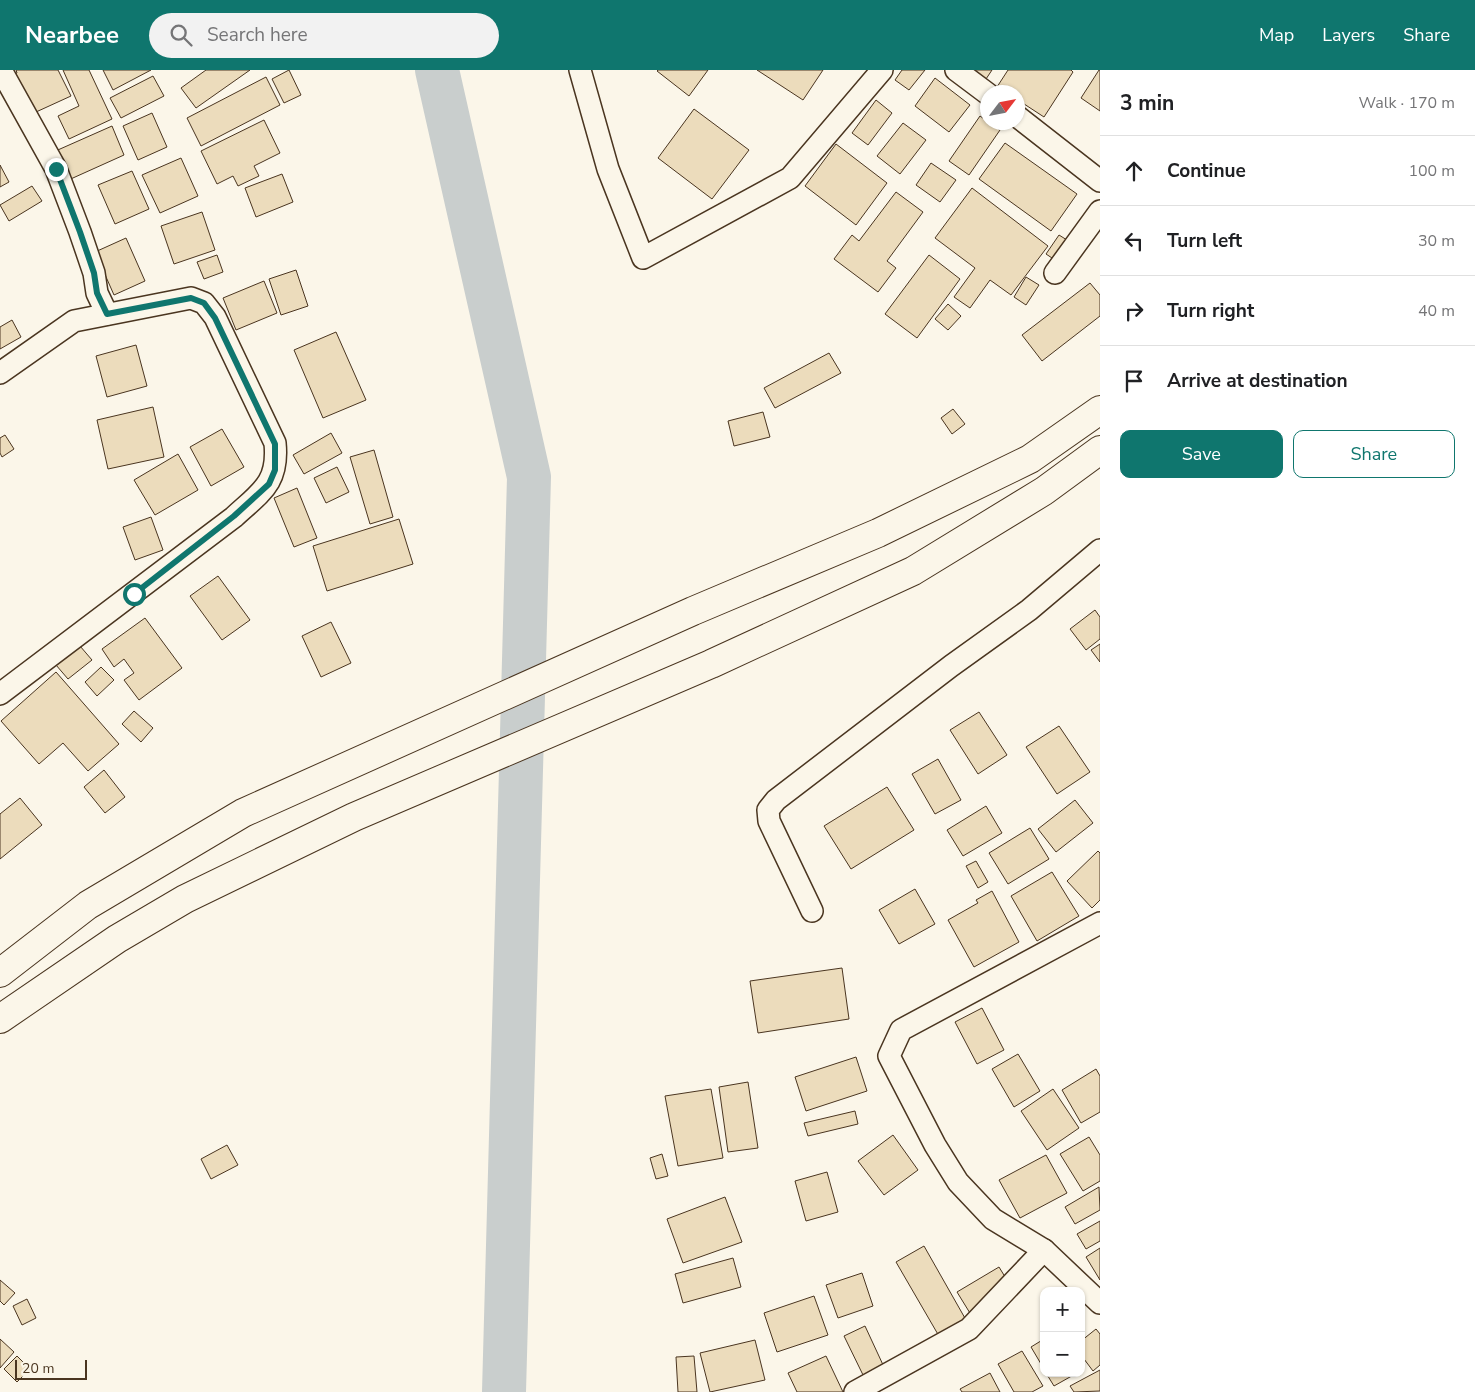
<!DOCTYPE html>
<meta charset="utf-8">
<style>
:root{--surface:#fff;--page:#f2f2f2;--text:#202124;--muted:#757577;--line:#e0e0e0;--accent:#0f766e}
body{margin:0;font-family:"Nunito Sans",sans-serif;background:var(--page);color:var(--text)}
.controls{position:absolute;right:15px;bottom:15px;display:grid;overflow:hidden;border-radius:10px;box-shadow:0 1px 4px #0004}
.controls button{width:45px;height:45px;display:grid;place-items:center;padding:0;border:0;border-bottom:1px solid var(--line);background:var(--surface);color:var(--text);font:25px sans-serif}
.compass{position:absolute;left:980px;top:15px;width:45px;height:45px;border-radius:50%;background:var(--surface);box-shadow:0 1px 4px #0004;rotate:58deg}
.scale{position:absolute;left:15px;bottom:12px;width:72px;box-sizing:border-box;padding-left:5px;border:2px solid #4a3520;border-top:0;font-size:14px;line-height:18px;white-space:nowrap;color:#4a3520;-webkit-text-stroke:4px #fbf6e9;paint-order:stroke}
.stop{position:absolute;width:15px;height:15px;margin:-11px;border:4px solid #0f766e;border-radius:50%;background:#fff}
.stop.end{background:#0f766e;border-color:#fff;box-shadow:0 1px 5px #0008}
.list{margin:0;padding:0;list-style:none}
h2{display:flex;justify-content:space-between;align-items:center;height:65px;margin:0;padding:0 20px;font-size:21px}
h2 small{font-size:16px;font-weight:400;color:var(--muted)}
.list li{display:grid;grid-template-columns:32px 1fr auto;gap:15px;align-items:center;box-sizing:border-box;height:70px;padding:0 20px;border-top:1px solid var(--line)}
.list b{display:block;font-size:19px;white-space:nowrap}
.list em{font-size:16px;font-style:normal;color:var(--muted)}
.actions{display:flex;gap:10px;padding:15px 20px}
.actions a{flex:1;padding:11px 0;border:1px solid var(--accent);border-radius:10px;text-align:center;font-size:18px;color:var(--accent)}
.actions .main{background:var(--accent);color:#fff}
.icon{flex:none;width:28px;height:28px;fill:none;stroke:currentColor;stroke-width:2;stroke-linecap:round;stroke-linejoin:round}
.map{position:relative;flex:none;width:1100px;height:1322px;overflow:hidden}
header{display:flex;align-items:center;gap:30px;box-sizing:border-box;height:70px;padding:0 25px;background:var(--accent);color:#fff}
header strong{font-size:24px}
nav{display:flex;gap:28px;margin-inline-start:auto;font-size:18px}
.search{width:350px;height:45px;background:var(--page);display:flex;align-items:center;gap:12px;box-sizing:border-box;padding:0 18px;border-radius:28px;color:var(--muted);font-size:19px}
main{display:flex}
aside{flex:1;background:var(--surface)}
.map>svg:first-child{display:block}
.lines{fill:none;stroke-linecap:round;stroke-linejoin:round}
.river{stroke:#c9cecd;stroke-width:44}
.building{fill:#ecdcbc;stroke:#4a3520}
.street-casing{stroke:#4a3520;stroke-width:24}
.highway-casing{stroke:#4a3520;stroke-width:30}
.street{stroke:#fbf6e9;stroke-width:21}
.highway{stroke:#fbf6e9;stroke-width:28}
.route{stroke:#0f766e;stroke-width:6}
</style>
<header>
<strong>Nearbee</strong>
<div class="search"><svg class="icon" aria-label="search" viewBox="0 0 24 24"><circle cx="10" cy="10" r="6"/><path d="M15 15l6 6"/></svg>Search here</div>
<nav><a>Map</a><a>Layers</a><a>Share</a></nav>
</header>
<main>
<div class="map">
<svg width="1100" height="1322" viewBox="0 0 1100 1322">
<rect width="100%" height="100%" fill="#fbf6e9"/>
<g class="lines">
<polyline class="river" points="437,0 529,407 504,1322"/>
</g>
<g class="building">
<polygon points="16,0 58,0 71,26 36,42 29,28 23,31 11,6 17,3"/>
<polygon points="63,0 89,0 112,49 69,69 58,46 79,36"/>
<polygon points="103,0 151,0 113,20"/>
<polygon points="206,0 250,0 196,38 181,18"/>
<polygon points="289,0 301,25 284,33 272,9"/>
<polygon points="658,0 708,0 689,26 657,1"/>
<polygon points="757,0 823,0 803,30"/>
<polygon points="902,0 925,0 909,20 895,10"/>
<polygon points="972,0 992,0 986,9"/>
<polygon points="1008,0 1071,0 1073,2 1044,47 1018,30 1018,22 1006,22 997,17"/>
<polygon points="1099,0 1100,0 1100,41 1081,28"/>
<polygon points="153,6 164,26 121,48 110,28"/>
<polygon points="266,7 280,35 201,76 187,48"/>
<polygon points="935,8 970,35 949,62 915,36"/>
<polygon points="876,30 892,43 868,75 852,63"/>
<polygon points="694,39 749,80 712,129 658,88"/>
<polygon points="152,43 167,77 138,90 123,56"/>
<polygon points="980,46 1000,60 969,105 949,91"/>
<polygon points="264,50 280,83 254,96 259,106 238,116 233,106 217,114 201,81"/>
<polygon points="903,53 926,70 900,104 877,86"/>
<polygon points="112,56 124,85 64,112 51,83"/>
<polygon points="1005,73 1077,124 1051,161 979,109"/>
<polygon points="836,74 887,113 856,155 805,116"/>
<polygon points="181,88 198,126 160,143 142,105"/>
<polygon points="931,93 956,110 940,132 916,115"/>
<polygon points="0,95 9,112 0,117"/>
<polygon points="132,101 149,139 115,154 98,115"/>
<polygon points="282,104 293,132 256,147 245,118"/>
<polygon points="32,116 42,131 9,151 0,135"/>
<polygon points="972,118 1048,176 1011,225 990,210 970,238 954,227 975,198 935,168"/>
<polygon points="896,122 923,142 887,191 896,198 878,222 834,189 852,165 859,171"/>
<polygon points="202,142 215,180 174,194 161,156"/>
<polygon points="1059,165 1067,170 1055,190 1046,184"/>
<polygon points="126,168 145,211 114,225 95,182"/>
<polygon points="217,185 223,202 204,209 197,192"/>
<polygon points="929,185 960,209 917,268 885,244"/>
<polygon points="296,200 308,236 281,245 269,209"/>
<polygon points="1026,207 1039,215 1026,235 1014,227"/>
<polygon points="264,211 277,243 236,260 223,228"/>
<polygon points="1090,213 1100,225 1100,246 1042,291 1022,265"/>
<polygon points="948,234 961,246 948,260 935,249"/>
<polygon points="12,250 21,267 0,279 0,257"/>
<polygon points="336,262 366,330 323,348 294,280"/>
<polygon points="136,275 147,316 107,327 96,286"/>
<polygon points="829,283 841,303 775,338 764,318"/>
<polygon points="153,337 164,387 108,399 97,350"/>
<polygon points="953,339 965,354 952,364 941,348"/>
<polygon points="763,342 770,367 734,376 728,351"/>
<polygon points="222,359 244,397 211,416 190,377"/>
<polygon points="331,363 342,383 304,404 293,385"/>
<polygon points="5,365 14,379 2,387 0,383 0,368"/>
<polygon points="374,380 393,447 370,454 350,387"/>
<polygon points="178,384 198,420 155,445 134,410"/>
<polygon points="337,397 349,422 326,433 314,408"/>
<polygon points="297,418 317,468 294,477 274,428"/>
<polygon points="151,447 163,480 135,490 123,457"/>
<polygon points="399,449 413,494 327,521 313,476"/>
<polygon points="218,506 250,550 222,570 190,526"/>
<polygon points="1095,540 1100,547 1100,569 1086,580 1070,559"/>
<polygon points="145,548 182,598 139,630 124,610 134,603 124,589 114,597 102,579"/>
<polygon points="331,552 351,593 321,607 302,566"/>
<polygon points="1100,574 1100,592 1091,580"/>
<polygon points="80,576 92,590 68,609 56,595"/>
<polygon points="101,597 114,610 97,626 85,612"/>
<polygon points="56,602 119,674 88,701 63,673 39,694 1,651"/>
<polygon points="134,641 153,658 141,672 122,654"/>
<polygon points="979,642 1007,685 978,704 950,660"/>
<polygon points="1059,656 1090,702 1057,724 1026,677"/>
<polygon points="938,689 961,730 935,744 912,704"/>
<polygon points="104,700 125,727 105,743 84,717"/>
<polygon points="887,717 914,760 851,799 824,756"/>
<polygon points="20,728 42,755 0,789 0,744"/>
<polygon points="1075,730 1093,753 1056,782 1038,759"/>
<polygon points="986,736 1002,763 963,786 947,760"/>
<polygon points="1030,758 1049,789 1008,814 989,783"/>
<polygon points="1098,781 1100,783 1100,830 1092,838 1067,811"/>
<polygon points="976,791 988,812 978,818 966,796"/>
<polygon points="1052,802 1079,846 1037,871 1011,826"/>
<polygon points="915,819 935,854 899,874 879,840"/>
<polygon points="992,821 1019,872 974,897 948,850 978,833 976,830"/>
<polygon points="842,898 849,949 758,963 750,911"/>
<polygon points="982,938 1004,980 977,994 955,952"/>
<polygon points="1018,984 1040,1021 1014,1037 992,999"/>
<polygon points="856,987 867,1021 806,1041 795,1007"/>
<polygon points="1096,999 1100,1006 1100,1042 1081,1053 1062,1020"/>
<polygon points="748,1012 758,1078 728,1082 719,1017"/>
<polygon points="711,1019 723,1088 678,1096 665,1026"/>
<polygon points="1053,1019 1079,1058 1047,1080 1021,1041"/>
<polygon points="855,1041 858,1054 808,1066 804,1053"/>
<polygon points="893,1065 918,1100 884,1125 858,1091"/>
<polygon points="1089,1067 1100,1085 1100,1111 1083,1121 1060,1084"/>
<polygon points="227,1075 238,1095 211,1109 201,1089"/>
<polygon points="662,1084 668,1106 656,1109 650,1088"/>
<polygon points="1046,1085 1067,1123 1020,1148 999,1110"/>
<polygon points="827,1102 838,1142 806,1151 795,1111"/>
<polygon points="1099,1117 1100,1140 1075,1154 1065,1137"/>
<polygon points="725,1127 742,1172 683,1193 667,1149"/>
<polygon points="1100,1151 1100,1171 1086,1179 1077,1164"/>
<polygon points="924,1176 970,1257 943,1273 896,1192"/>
<polygon points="1100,1178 1100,1210 1086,1187"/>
<polygon points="733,1188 741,1217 683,1233 675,1204"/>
<polygon points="999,1197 1015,1223 973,1248 957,1222"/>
<polygon points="862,1203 873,1236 838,1248 826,1215"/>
<polygon points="0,1210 15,1223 4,1235 0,1231"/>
<polygon points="814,1226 828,1265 777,1282 764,1243"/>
<polygon points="27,1229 36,1248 22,1255 13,1236"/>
<polygon points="865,1256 884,1297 864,1307 844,1266"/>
<polygon points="1096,1259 1100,1264 1100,1295 1093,1301 1081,1285 1081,1271"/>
<polygon points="0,1269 14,1282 0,1298"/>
<polygon points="1044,1269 1044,1299 1031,1277"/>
<polygon points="755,1270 765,1310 710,1322 700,1283"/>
<polygon points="1022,1281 1043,1316 1032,1322 1014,1322 998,1294"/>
<polygon points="17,1286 30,1299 17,1312 4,1299"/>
<polygon points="694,1286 697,1322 678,1322 676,1287"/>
<polygon points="826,1286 843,1322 797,1322 788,1303"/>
<polygon points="1100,1300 1100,1321 1074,1322 1070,1316"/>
<polygon points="990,1303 1000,1322 962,1322 960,1319"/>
<polygon points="1046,1303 1077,1303 1054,1316"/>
</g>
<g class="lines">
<g class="street-casing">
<g id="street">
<polyline points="1,0 56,99 80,162 94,203 97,223 107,244"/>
<polyline points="580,0 608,99 643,188 790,108 882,0"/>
<polyline points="956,0 988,24"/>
<polyline points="1018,47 1100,111"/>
<polyline points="1055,203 1100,141"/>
<path d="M 0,303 L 74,251 L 191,228 L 204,233 L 215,247 L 275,373 C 279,413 261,422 234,447 L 0,624"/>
<polyline points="812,841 769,751 768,740 776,730 951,596 1029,540 1100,480"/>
<polyline points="1100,853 901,960 889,986 935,1075 958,1112 993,1149 1044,1180 1100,1233"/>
<polyline points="855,1322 969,1259 1044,1180"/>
</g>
</g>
<g class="highway-casing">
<g id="highway">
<polyline points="0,903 88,835 243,743 693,541 878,463 1030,389 1100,340"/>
<polyline points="0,949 117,869 185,829 354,747 711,594 913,501 1044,421 1100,380"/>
</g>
</g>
<use href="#street" class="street"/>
<use href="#highway" class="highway"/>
</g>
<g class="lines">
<polyline class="route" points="56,99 80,162 94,203 97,223 107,244 191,228 204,233 215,248 275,374 275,400 269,414 234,446 134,524"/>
</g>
</svg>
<div class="controls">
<button>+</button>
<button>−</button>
</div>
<svg class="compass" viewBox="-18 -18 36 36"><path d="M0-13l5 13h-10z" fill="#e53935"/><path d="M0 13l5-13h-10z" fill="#757577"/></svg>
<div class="scale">20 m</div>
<div class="stop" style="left:134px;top:524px"></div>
<div class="stop end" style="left:56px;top:99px"></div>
</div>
<aside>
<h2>3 min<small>Walk · 170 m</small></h2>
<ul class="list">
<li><svg class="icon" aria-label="ahead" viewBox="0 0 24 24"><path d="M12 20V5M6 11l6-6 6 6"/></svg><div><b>Continue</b></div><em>100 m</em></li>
<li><svg class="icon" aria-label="left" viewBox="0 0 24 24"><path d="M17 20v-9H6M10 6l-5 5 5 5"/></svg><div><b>Turn left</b></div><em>30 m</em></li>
<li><svg class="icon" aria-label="right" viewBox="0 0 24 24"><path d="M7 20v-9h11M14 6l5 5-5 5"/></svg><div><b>Turn right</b></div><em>40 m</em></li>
<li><svg class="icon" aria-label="arrive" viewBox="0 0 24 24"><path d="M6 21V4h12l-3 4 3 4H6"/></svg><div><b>Arrive at destination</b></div></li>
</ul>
<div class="actions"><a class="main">Save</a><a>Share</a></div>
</aside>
</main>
